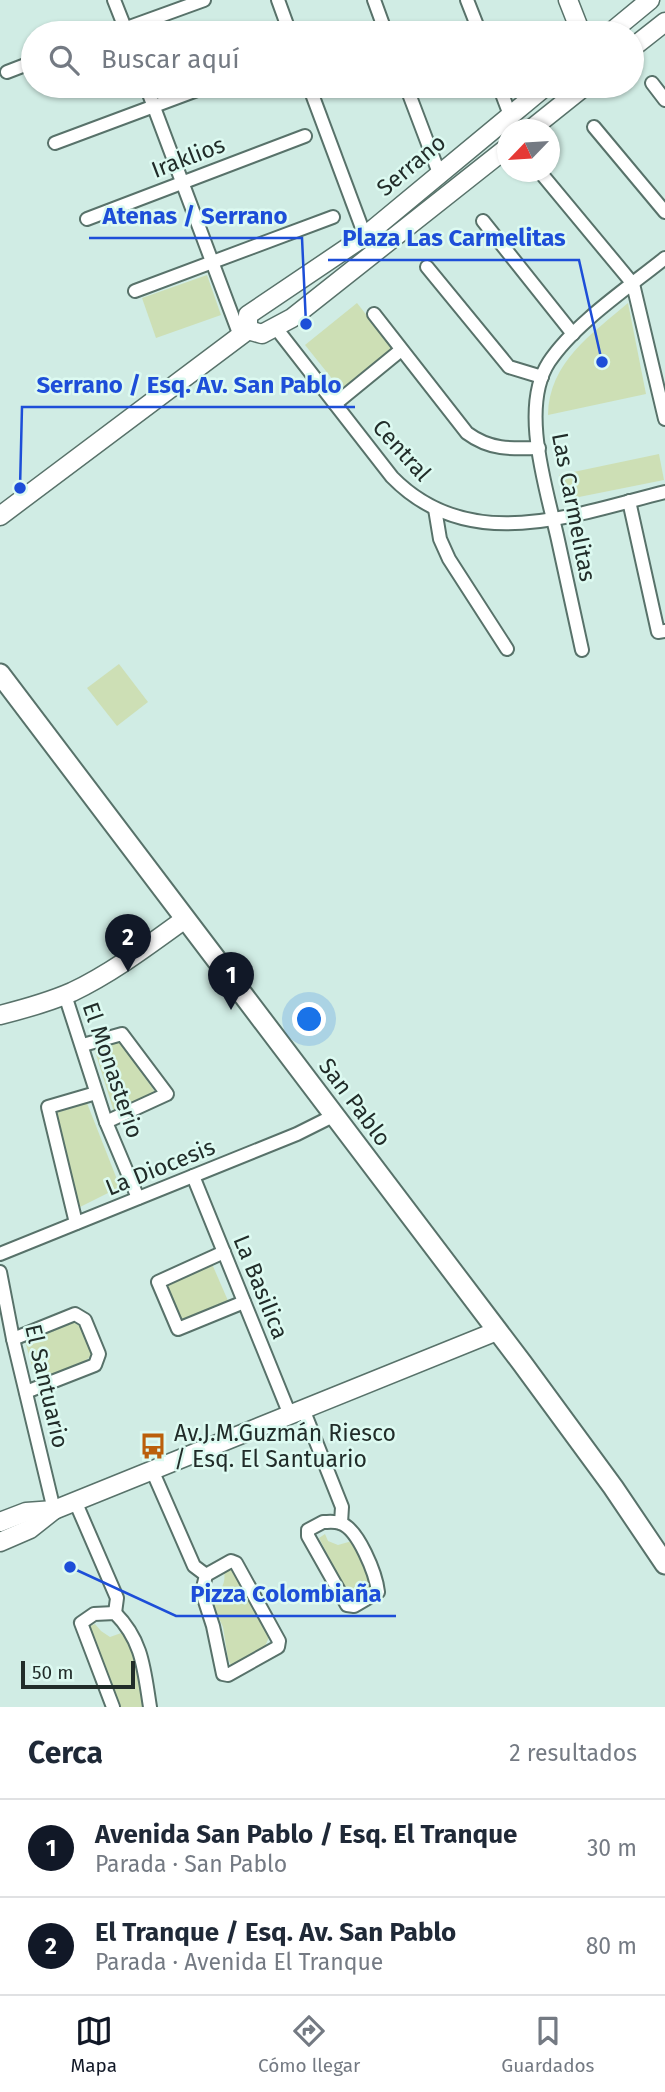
<!DOCTYPE html>
<html lang="es">
<meta charset="utf-8">
<style>
:root{--surface:#fff;--page:#f2f2f3;--text:#1f2937;--muted:#747a83;--line:#e0e1e3;--accent:#111827}
body{margin:0;font-family:"Fira Sans",sans-serif;background:var(--page);color:var(--text)}
.compass{position:absolute;left:497px;top:119px;width:63px;height:63px;border-radius:50%;background:var(--surface);box-shadow:0 2px 5px #0004;rotate:245deg}
.scale{position:absolute;left:21px;bottom:18px;width:114px;box-sizing:border-box;padding-left:7px;border:4px solid #212c29;border-top:0;font-size:19px;line-height:24px;white-space:nowrap;color:#212c29;-webkit-text-stroke:5px #ddfaf1;paint-order:stroke}
.you{position:absolute;left:310px;top:1020px;width:24px;height:24px;margin:-18px;border:5px solid #fff;border-radius:50%;background:#1a73e8;box-shadow:0 0 0 10px #1a73e833}
.badge{display:grid;place-items:center;width:46px;height:46px;border-radius:50%;background:var(--accent);color:#fff;font-size:23px;font-weight:700}
.pin{position:absolute;translate:-50% -58px;filter:drop-shadow(0 2px 4px #0008)}
.pin::after{content:'';position:absolute;top:37px;width:24px;height:21px;background:inherit;clip-path:polygon(0 0,100% 0,50% 100%)}
.list{margin:0;padding:0;list-style:none}
h2{display:flex;justify-content:space-between;align-items:center;height:91px;margin:0;padding:0 28px;font-size:30px}
h2 small{font-size:23px;font-weight:400;color:var(--muted)}
.list li{display:grid;grid-template-columns:46px 1fr auto;gap:21px;align-items:center;box-sizing:border-box;height:98px;padding:0 28px;border-top:2px solid var(--line)}
.list b{display:block;font-size:26px;white-space:nowrap}
.list p{margin:0;font-size:23px;white-space:nowrap;color:var(--muted)}
.list em{font-size:23px;font-style:normal;color:var(--muted)}
.icon{flex:none;width:38px;height:38px;fill:none;stroke:currentColor;stroke-width:2;stroke-linecap:round;stroke-linejoin:round}
.map{position:relative;flex:none;width:665px;height:1707px;overflow:hidden}
.search{position:absolute;background:var(--surface);box-shadow:0 2px 5px #0004;left:21px;right:21px;top:21px;height:77px;display:flex;align-items:center;gap:18px;box-sizing:border-box;padding:0 24px;border-radius:38px;color:var(--muted);font-size:26px}
.sheet{height:287px;background:var(--surface)}
nav{display:flex;justify-content:space-around;align-items:center;box-sizing:border-box;height:98px;border-top:2px solid var(--line);background:var(--surface);font-size:19px;color:var(--muted)}
nav a{display:grid;justify-items:center;gap:4px}
nav .on{color:var(--accent)}
.map>svg:first-child{display:block}
.green{fill:#cddfb5}
.lines{fill:none;stroke-linecap:round;stroke-linejoin:round}
.street-casing{stroke:#58726a;stroke-width:16}
.secondary-casing{stroke:#58726a;stroke-width:21}
.primary-casing{stroke:#58726a;stroke-width:23}
.street{stroke:#fff;stroke-width:12}
.secondary{stroke:#fff;stroke-width:18}
.primary{stroke:#fff;stroke-width:19}
.labels{text-anchor:middle;stroke-width:5;stroke-linejoin:round;paint-order:stroke}
.street-label{font-size:23px;fill:#212c29;stroke:#ddfaf1}
.poi-label{font-size:23px;fill:#212c29;stroke:#ddfaf1;text-anchor:start}
.leader{fill:none;stroke:#1d4ed8;stroke-width:2.5}
.callout-dot{fill:#1d4ed8;stroke:#ddfaf1;stroke-width:2.5}
.callout-label{font-size:24px;text-anchor:middle;font-weight:bold;fill:#1d4ed8;stroke:#ddfaf1;stroke-width:5;stroke-linejoin:round;paint-order:stroke}
</style>
<div class="map">
<svg width="665" height="1707" viewBox="0 0 665 1707">
<rect width="100%" height="100%" fill="#d0ece4"/>
<g class="green">
<polygon points="207,275 221,315 156,338 142,298"/>
<polygon points="357,303 394,350 342,391 305,345"/>
<path d="M 628,303 L 646,394 L 548,415 C 549,362 592,334 628,303 Z"/>
<polygon points="659,454 664,480 564,500 559,475"/>
<polygon points="119,664 148,702 117,726 87,688"/>
<polygon points="119,1040 155,1092 114,1112 94,1048"/>
<polygon points="87,1103 120,1187 78,1208 56,1113"/>
<polygon points="212,1264 229,1303 182,1324 164,1285"/>
<path d="M 73,1322 L 81,1327 L 92,1355 C 78,1369 54,1374 36,1380 L 25,1341 Z"/>
<polygon points="325,1534 328,1541 338,1545 352,1541 355,1544 371,1584 370,1591 351,1601 319,1538"/>
<path d="M 230,1567 L 235,1571 L 269,1637 L 264,1649 L 231,1665 L 228,1659 L 223,1627 L 209,1597 C 222,1591 226,1584 224,1570 Z"/>
<polygon points="95,1624 101,1631 110,1637 124,1632 133,1650 143,1707 120,1707 90,1626"/>
</g>
<g class="lines">
<g class="street-casing">
<g id="street">
<polyline points="114,0 127,33"/>
<polyline points="278,0 290,33"/>
<polyline points="374,0 386,33"/>
<polyline points="467,0 480,33"/>
<polyline points="113,33 204,0"/>
<polyline points="7,72 33,62"/>
<polyline points="652,83 665,100"/>
<polyline points="146,86 240,336"/>
<polyline points="309,86 365,236"/>
<polyline points="406,86 439,173"/>
<polyline points="499,86 510,115"/>
<polyline points="594,127 665,212"/>
<polyline points="55,143 208,86"/>
<polyline points="540,172 633,284 665,419"/>
<polyline points="87,219 305,136"/>
<polyline points="483,221 573,334"/>
<polyline points="427,267 509,367 542,377"/>
<polyline points="135,291 333,217"/>
<path d="M 374,314 L 467,433 C 490,450 511,449 539,448"/>
<path d="M 276,328 L 392,477 C 469,556 573,515 665,492"/>
<polyline points="335,404 401,350"/>
<polyline points="629,501 658,632 665,631"/>
<polyline points="435,509 440,539 449,559 507,649"/>
<path d="M 582,650 C 574,613 566,577 558,540 C 547,490 519,408 549,362 C 574,324 629,287 665,258"/>
<polyline points="65,995 106,1122 138,1198"/>
<polyline points="83,1045 122,1034 167,1094 106,1122"/>
<polyline points="193,1176 290,1415"/>
<polyline points="76,1223 48,1107 96,1093"/>
<polyline points="224,1252 158,1282 178,1329 244,1302"/>
<polyline points="0,1254 297,1134 335,1115"/>
<polyline points="0,1272 13,1339 54,1510"/>
<polyline points="13,1339 75,1314 85,1320 99,1354 95,1365 26,1392"/>
<polyline points="303,1409 342,1507 341,1523"/>
<polyline points="152,1470 194,1566 206,1575"/>
<polyline points="75,1501 117,1598 115,1613"/>
<path d="M 323,1522 C 328,1522 335,1521 340,1523 C 358,1528 376,1574 378,1592 L 354,1606 L 347,1605 L 308,1536 L 308,1530 Z"/>
<polygon points="231,1561 236,1563 279,1641 278,1647 228,1675 223,1674 213,1626 202,1592 206,1575"/>
<path d="M 113,1707 L 81,1623 L 94,1614 L 115,1613 C 143,1641 144,1670 150,1707"/>
</g>
</g>
<g class="secondary-casing">
<g id="secondary">
<polyline points="568,0 581,33"/>
<polyline points="610,33 650,0"/>
<polyline points="632,48 665,22"/>
<polyline points="530,130 585,86"/>
<polyline points="248,330 248,315 365,236 546,86"/>
<polyline points="0,516 248,330 262,334 292,318 508,147"/>
<path d="M 0,1015 C 24,1009 49,1002 72,992 C 112,973 149,945 185,919"/>
<polyline points="0,1522 26,1512 54,1510 497,1331"/>
<polyline points="0,1542 30,1529 54,1510"/>
</g>
</g>
<g class="primary-casing">
<polyline id="primary" points="0,674 522,1363 613,1487 665,1564"/>
</g>
<use href="#street" class="street"/>
<use href="#secondary" class="secondary"/>
<use href="#primary" class="primary"/>
</g>
<defs>
<g id="bus-bare" transform="scale(2.1)"><path d="M-5-6H5V4H4V6H2V4H-2V6H-4V4H-5ZM-3.5-4V0h7V-4ZM-3.5 1.2v1.5H-2V1.2ZM2 1.2v1.5H3.5V1.2Z" fill="#bb5f0b" stroke="#ddfaf1" stroke-width="2.5" paint-order="stroke"/></g>
</defs>
<g fill-rule="evenodd">
<use href="#bus-bare" x="153" y="1446"/>
</g>
<g class="labels">
<g class="street-label">
<text transform="translate(188 157) rotate(-21)" y="8">Iraklios</text>
<text transform="translate(411 165) rotate(-40)" y="8">Serrano</text>
<text transform="translate(402 450) rotate(48)" y="8">Central</text>
<text transform="translate(574 507) rotate(79)" y="8">Las Carmelitas</text>
<text transform="translate(113 1070) rotate(71)" y="8">El Monasterio</text>
<text transform="translate(355 1102) rotate(53)" y="8">San Pablo</text>
<text transform="translate(160 1167) rotate(-22)" y="8">La Diocesis</text>
<text transform="translate(261 1287) rotate(68)" y="8">La Basilica</text>
<text transform="translate(47 1386) rotate(77)" y="8">El Santuario</text>
</g>
<g class="poi-label">
<text x="174" y="1441">Av.J.M.Guzmán Riesco<tspan x="174" dy="26">/ Esq. El Santuario</tspan></text>
</g>
</g>
<path class="leader" d="M306 324L302 238H89M602 362L579 260H328M20 488L22 407H355M70 1567L176 1616H396"/>
<g class="callout-dot">
<circle cx="306" cy="324" r="7"/>
<circle cx="602" cy="362" r="7"/>
<circle cx="20" cy="488" r="7"/>
<circle cx="70" cy="1567" r="7"/>
</g>
<g class="callout-label">
<text x="195" y="224">Atenas / Serrano</text>
<text x="454" y="246">Plaza Las Carmelitas</text>
<text x="189" y="393">Serrano / Esq. Av. San Pablo</text>
<text x="286" y="1602">Pizza Colombiaña</text>
</g>
</svg>
<svg class="compass" viewBox="-18 -18 36 36"><path d="M0-13l5 13h-10z" fill="#e53935"/><path d="M0 13l5-13h-10z" fill="#747a83"/></svg>
<div class="scale">50 m</div>
<div class="you"></div>
<div class="pin badge" style="left:231px;top:1010px">1</div>
<div class="pin badge" style="left:128px;top:972px">2</div>
<div class="search"><svg class="icon" aria-label="search" viewBox="0 0 24 24"><circle cx="10" cy="10" r="6"/><path d="M15 15l6 6"/></svg>Buscar aquí</div>
</div>
<section class="sheet">
<h2>Cerca<small>2 resultados</small></h2>
<ul class="list">
<li><span class="badge">1</span><div><b>Avenida San Pablo / Esq. El Tranque</b><p>Parada · San Pablo</p></div><em>30 m</em></li>
<li><span class="badge">2</span><div><b>El Tranque / Esq. Av. San Pablo</b><p>Parada · Avenida El Tranque</p></div><em>80 m</em></li>
</ul>
</section>
<nav>
<a class="on"><svg class="icon" aria-label="map" viewBox="0 0 24 24"><path d="M3 6l6-2 6 2 6-2v14l-6 2-6-2-6 2zM9 4v14M15 6v14"/></svg>Mapa</a>
<a><svg class="icon" aria-label="directions" viewBox="0 0 24 24"><path d="M12 3l9 9-9 9-9-9zM9 14v-3h6M13 9l2 2-2 2"/></svg>Cómo llegar</a>
<a><svg class="icon" aria-label="saved" viewBox="0 0 24 24"><path d="M7 4h10v16l-5-4-5 4z"/></svg>Guardados</a>
</nav>
